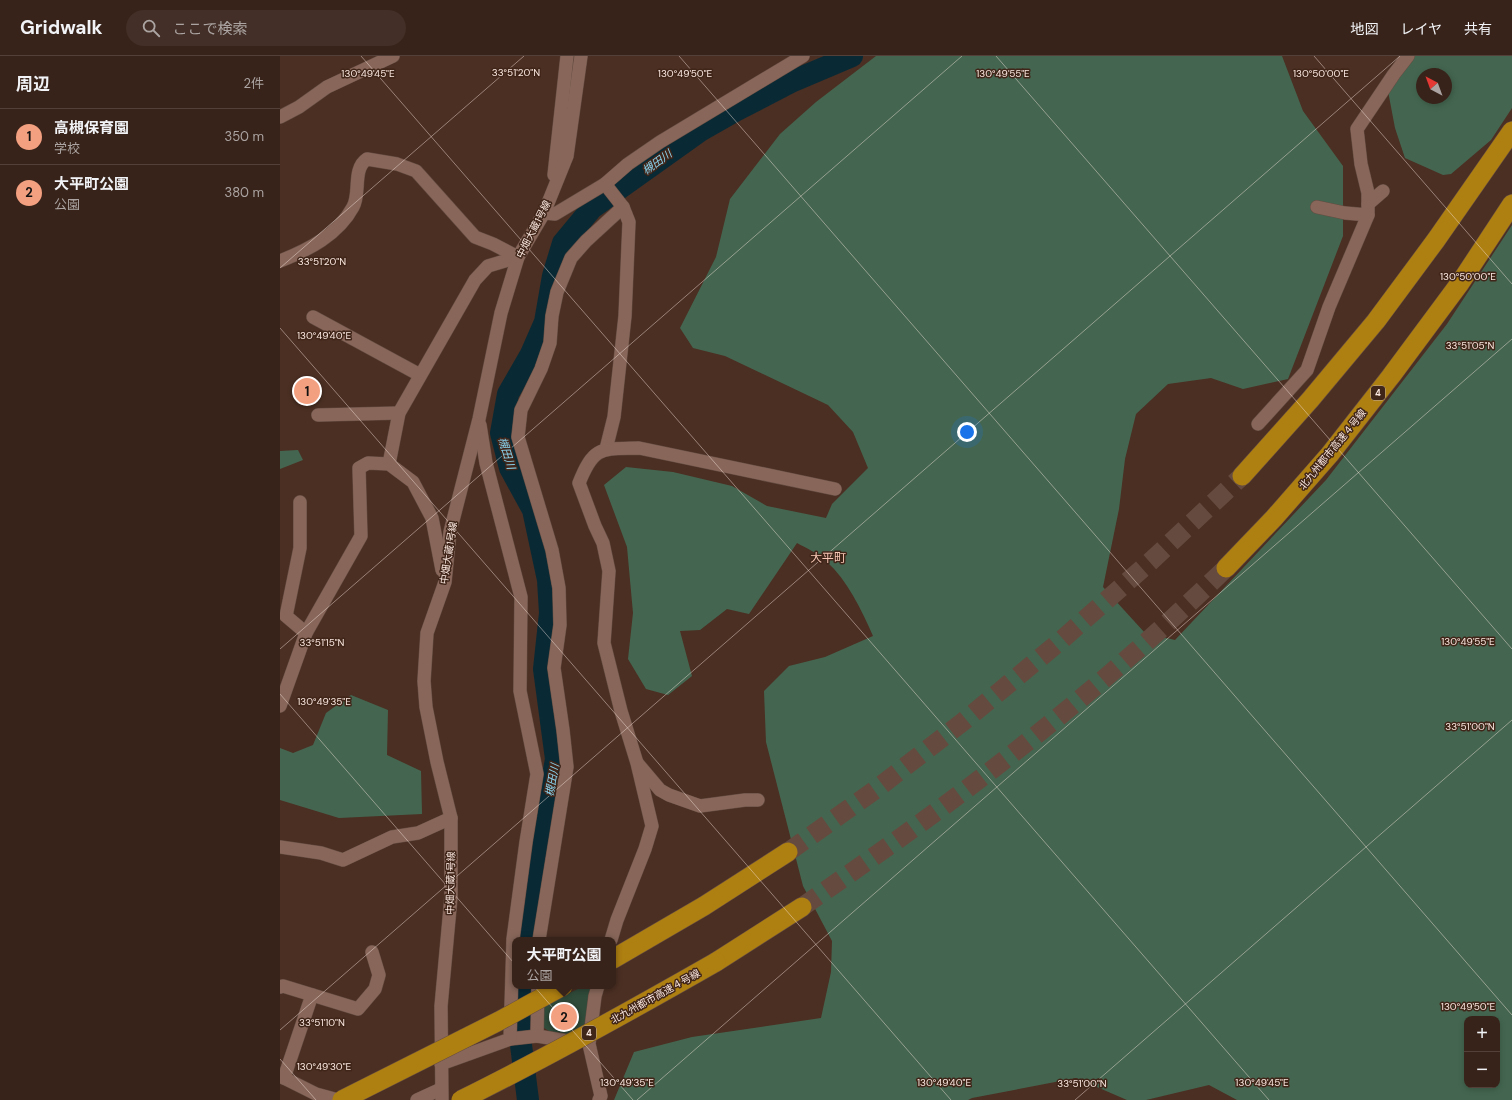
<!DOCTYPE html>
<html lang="ja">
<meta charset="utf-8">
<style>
:root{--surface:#38231a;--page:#432f27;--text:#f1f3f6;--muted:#aba4a2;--line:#524039;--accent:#f2a080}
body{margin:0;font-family:"DM Sans","Noto Sans JP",sans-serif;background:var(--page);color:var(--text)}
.controls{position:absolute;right:12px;bottom:12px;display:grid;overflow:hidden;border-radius:8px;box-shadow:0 2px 6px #0003}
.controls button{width:36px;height:36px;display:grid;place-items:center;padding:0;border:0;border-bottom:1px solid var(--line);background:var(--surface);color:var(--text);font:20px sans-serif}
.compass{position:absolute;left:1136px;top:12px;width:36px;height:36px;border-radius:50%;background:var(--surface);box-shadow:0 2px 6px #0003;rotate:319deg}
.you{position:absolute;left:687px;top:376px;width:14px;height:14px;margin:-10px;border:3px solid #fff;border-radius:50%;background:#1a73e8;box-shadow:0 0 0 6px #1a73e833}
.badge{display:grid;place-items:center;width:26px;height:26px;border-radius:50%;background:var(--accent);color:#111;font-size:13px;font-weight:700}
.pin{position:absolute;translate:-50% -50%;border:2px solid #fff;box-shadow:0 1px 4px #0006}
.popup{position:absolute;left:232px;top:881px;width:104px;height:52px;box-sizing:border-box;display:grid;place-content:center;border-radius:8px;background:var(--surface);filter:drop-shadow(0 1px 3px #0005);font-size:13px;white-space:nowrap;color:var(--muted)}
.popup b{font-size:15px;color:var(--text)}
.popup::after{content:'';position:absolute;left:50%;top:100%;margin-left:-8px;border:8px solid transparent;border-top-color:var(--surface)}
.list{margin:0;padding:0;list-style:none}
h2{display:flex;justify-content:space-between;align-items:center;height:52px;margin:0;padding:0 16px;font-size:17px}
h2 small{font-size:13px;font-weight:400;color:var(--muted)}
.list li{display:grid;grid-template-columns:26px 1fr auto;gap:12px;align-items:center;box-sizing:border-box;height:56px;padding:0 16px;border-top:1px solid var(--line)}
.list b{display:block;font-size:15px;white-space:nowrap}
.list p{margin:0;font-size:13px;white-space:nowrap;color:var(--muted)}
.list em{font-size:13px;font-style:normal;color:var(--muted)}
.icon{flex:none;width:22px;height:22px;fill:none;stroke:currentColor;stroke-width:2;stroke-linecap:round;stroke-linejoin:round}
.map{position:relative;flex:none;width:1232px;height:1044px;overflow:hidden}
header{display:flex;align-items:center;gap:24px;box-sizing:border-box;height:56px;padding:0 20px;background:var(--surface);border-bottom:1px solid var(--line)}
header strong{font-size:19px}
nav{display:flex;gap:22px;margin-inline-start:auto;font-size:14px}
.search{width:280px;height:36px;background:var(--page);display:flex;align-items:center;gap:10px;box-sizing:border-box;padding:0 14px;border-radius:22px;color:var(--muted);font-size:15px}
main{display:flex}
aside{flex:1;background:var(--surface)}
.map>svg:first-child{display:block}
.green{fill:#304b3a}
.forest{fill:#446650;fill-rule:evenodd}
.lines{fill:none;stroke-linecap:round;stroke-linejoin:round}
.river{stroke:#092a35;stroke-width:22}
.highway-tunnel{stroke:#654b3f;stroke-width:19;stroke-dasharray:19 10;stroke-linecap:butt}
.minor-casing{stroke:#654c42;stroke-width:14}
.highway-casing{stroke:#654c42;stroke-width:20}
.minor{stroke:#88675a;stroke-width:13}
.highway{stroke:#ae7f11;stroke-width:19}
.highway-bridge-casing{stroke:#654c42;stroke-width:20;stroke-linecap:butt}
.highway-bridge{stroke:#ae7f11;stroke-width:19}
.ticks{fill:none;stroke:#fae7df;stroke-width:1;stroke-opacity:0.45}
.labels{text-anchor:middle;stroke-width:3;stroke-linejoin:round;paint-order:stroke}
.shield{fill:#402519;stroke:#c2ada4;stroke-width:1}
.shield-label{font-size:9px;font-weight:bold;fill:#fae7df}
.street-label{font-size:10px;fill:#fae7df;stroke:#402519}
.water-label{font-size:11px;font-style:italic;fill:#89d4ef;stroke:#402519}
.quarter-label{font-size:12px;fill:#f8c8b6;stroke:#402519}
.ticks-label{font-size:10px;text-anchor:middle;fill:#fae7df;stroke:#402519;stroke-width:3;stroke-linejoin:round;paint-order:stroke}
</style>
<header>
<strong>Gridwalk</strong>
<div class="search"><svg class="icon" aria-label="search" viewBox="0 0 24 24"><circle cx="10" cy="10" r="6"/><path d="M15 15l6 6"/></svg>ここで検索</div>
<nav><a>地図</a><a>レイヤ</a><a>共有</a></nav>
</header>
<main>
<aside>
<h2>周辺<small>2件</small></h2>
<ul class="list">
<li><span class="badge">1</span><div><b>高槻保育園</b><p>学校</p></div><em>350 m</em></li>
<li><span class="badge">2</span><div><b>大平町公園</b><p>公園</p></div><em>380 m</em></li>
</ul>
</aside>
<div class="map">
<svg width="1232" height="1044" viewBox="0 0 1232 1044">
<rect width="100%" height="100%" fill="#4b2f23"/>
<polygon class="green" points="304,930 314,930 304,970 287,979 269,975 261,970 261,951"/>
<g class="forest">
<path d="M 596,0 L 1002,0 L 1023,55 L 1063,110 L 1063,180 L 1008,323 L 963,333 L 931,322 L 888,328 L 856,358 L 845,403 L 839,453 L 823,531 L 865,577 L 895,584 L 1046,424 L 1167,268 L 1232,169 L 1232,1044 L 957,1044 L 929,1029 L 866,1044 L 847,1044 L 796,1022 L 692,1042 L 688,1044 L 334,1044 L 354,996 L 412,981 L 541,962 L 551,916 L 552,885 L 523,830 L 486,686 L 484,635 L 509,610 L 545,601 L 593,580 C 581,553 568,525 546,505 C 538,497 526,492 517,487 L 469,558 L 447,553 L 420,574 L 400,575 L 412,620 L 388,639 L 366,633 L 348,603 L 353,557 L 347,491 L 324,429 L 346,411 L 393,416 L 452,430 L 487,450 L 546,462 L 552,448 L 588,412 L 573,376 L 548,349 L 445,300 L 413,292 L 400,272 L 436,201 L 450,143 L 500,78 L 536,46 ZM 1187,963 L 1217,963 L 1217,1029 L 1187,1029 Z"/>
<path d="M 1127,0 L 1232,0 L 1232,52 L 1211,84 L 1171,118 L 1163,119 L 1125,102 L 1115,72 L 1108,35 ZM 1142,18 L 1166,18 L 1166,42 L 1142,42 Z"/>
<polygon points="18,394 23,404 0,413 0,395"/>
<polygon points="71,639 108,654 107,699 141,715 142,758 59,762 0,744 0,692 13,697 33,689 46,657"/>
</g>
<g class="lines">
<g class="river">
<polyline points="248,884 252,838 276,703 264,613 270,557 268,524 253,454 230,412 221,377 228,338 251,298 265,266 273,220 283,187 312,152 420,75 457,54 513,25 572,0"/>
<polyline points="245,930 241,989 248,1044"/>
</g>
<g class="highway-tunnel">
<polyline points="508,796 595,734 684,665 778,587 871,505 962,420"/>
<path d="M 522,851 C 559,825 595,800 631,774 C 742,694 848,607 946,512"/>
</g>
<g class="minor-casing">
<g id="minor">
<polyline points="0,61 19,51 47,31 113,0"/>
<polyline points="274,119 287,0"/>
<polyline points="325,128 343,151 349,166 345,260 334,361 326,393"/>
<polyline points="1088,148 1103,135"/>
<polyline points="1037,151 1065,157 1088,159 1088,137 1081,108 1077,73 1114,18 1128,0"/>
<polyline points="264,157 275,158 325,128 348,108 380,86 523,0"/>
<path d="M 0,205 C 28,194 58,179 73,151 C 81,137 72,113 87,103 L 117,108 L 136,115 L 195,181 L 213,188 L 238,201"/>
<polyline points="33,261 140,319"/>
<polyline points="38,359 119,357"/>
<polyline points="978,368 1027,314 1049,251 1088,159"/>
<polyline points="109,408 119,357 195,224 208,210 238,201"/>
<polyline points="20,446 20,492 6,560 26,577"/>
<polyline points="0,650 26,577 81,480 79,412 88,407 109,408 133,426 152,462 162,514"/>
<polyline points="358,708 380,734 389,739 420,750 465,744 478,744"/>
<polyline points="0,791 41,797 63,804 112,781 138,777 171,762"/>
<polyline points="259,884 287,711 283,674 274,612 280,569 279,532 272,494 238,381 241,354 261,313 270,287 272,260 277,236 291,202 306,185 343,151"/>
<path d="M 331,884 L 337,864 L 365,793 L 372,770 L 357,707 L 341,655 L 324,587 L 329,515 L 323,487 L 315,470 L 299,427 C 314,389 322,393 359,392 L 555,433"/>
<polyline points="258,930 257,980 294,986"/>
<polyline points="318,930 315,940 309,988 321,1040 319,1044"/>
<polyline points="0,931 3,930 78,953 95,933 99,919 92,896"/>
<polyline points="230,983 257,980"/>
<polyline points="161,1008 230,983 233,883 246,786 257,718 240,635 241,541 206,407 200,369"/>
<polyline points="0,1020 36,1038 58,1044"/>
<polyline points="4,1022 32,939"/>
<polyline points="137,1044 161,1033"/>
<polyline points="162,1044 161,950 171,841 171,762 157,706 146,651 144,625 147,577 165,526 170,476 199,363 221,257 238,201 264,157 287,100 301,0"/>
</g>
</g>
<g class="highway-casing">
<g id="highway">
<polyline points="962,420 1030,344 1096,265 1156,184 1232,75"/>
<polyline points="946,512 994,462 1050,398 1111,320 1180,227 1232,148"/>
<polyline points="333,903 424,850 508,796"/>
<polyline points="436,906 522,851"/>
</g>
</g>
<use href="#minor" class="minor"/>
<use href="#highway" class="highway"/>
<g class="highway-bridge-casing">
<g id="highway-bridge">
<polyline points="62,1044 219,965 283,930"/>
<path d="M 181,1044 C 268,1001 352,954 436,906"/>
</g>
</g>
<use href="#highway-bridge" class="highway-bridge"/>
</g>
<path class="ticks" d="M 81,0 L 989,1044M 399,0 L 1232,959M 716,0 L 1232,593M 1034,0 L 1232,228M 0,212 L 244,0M 0,272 L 671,1044M 0,593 L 682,0M 0,638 L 353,1044M 0,974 L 1120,0M 0,1003 L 36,1044M 357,1044 L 1232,283M 795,1044 L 1232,664"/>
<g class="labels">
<g class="shield">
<rect x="1091" y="330" width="14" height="14" rx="3"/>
<rect x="302" y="970" width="14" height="14" rx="3"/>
</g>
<g class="shield-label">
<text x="1098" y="340">4</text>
<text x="309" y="980">4</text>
</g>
<g class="street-label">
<text transform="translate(253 173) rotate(-63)" y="4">中畑大蔵1号線</text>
<text transform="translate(1052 393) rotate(-51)" y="4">北九州都市高速４号線</text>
<text transform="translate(168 497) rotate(-81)" y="4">中畑大蔵1号線</text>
<text transform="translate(170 827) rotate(-89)" y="4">中畑大蔵1号線</text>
<text transform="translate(375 940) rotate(-29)" y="4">北九州都市高速４号線</text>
</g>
<g class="water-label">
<text transform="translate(377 106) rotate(-36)" y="4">槻田川</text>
<text transform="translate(227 397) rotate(73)" y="4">槻田川</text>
<text transform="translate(272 724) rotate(-80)" y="4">槻田川</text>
</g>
<g class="quarter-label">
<text x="548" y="506">大平町</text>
</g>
</g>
<g class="ticks-label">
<text x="236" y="20">33°51'20"N</text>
<text x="1041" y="21">130°50'00"E</text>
<text x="88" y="21">130°49'45"E</text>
<text x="405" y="21">130°49'50"E</text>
<text x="723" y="21">130°49'55"E</text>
<text x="42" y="209">33°51'20"N</text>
<text x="1188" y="224">130°50'00"E</text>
<text x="44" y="283">130°49'40"E</text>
<text x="1190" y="293">33°51'05"N</text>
<text x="1188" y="589">130°49'55"E</text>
<text x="42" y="590">33°51'15"N</text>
<text x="44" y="649">130°49'35"E</text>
<text x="1190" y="674">33°51'00"N</text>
<text x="1188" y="954">130°49'50"E</text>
<text x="42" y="970">33°51'10"N</text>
<text x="44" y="1014">130°49'30"E</text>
<text x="347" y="1030">130°49'35"E</text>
<text x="664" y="1030">130°49'40"E</text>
<text x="982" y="1030">130°49'45"E</text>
<text x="802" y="1031">33°51'00"N</text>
</g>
</svg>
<div class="controls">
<button>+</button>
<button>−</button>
</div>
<svg class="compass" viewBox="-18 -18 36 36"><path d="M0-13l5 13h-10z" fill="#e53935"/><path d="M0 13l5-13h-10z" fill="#aba4a2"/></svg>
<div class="you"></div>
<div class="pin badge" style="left:27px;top:335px">1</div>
<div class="pin badge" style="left:284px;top:961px">2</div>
<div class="popup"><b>大平町公園</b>公園</div>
</div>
</main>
